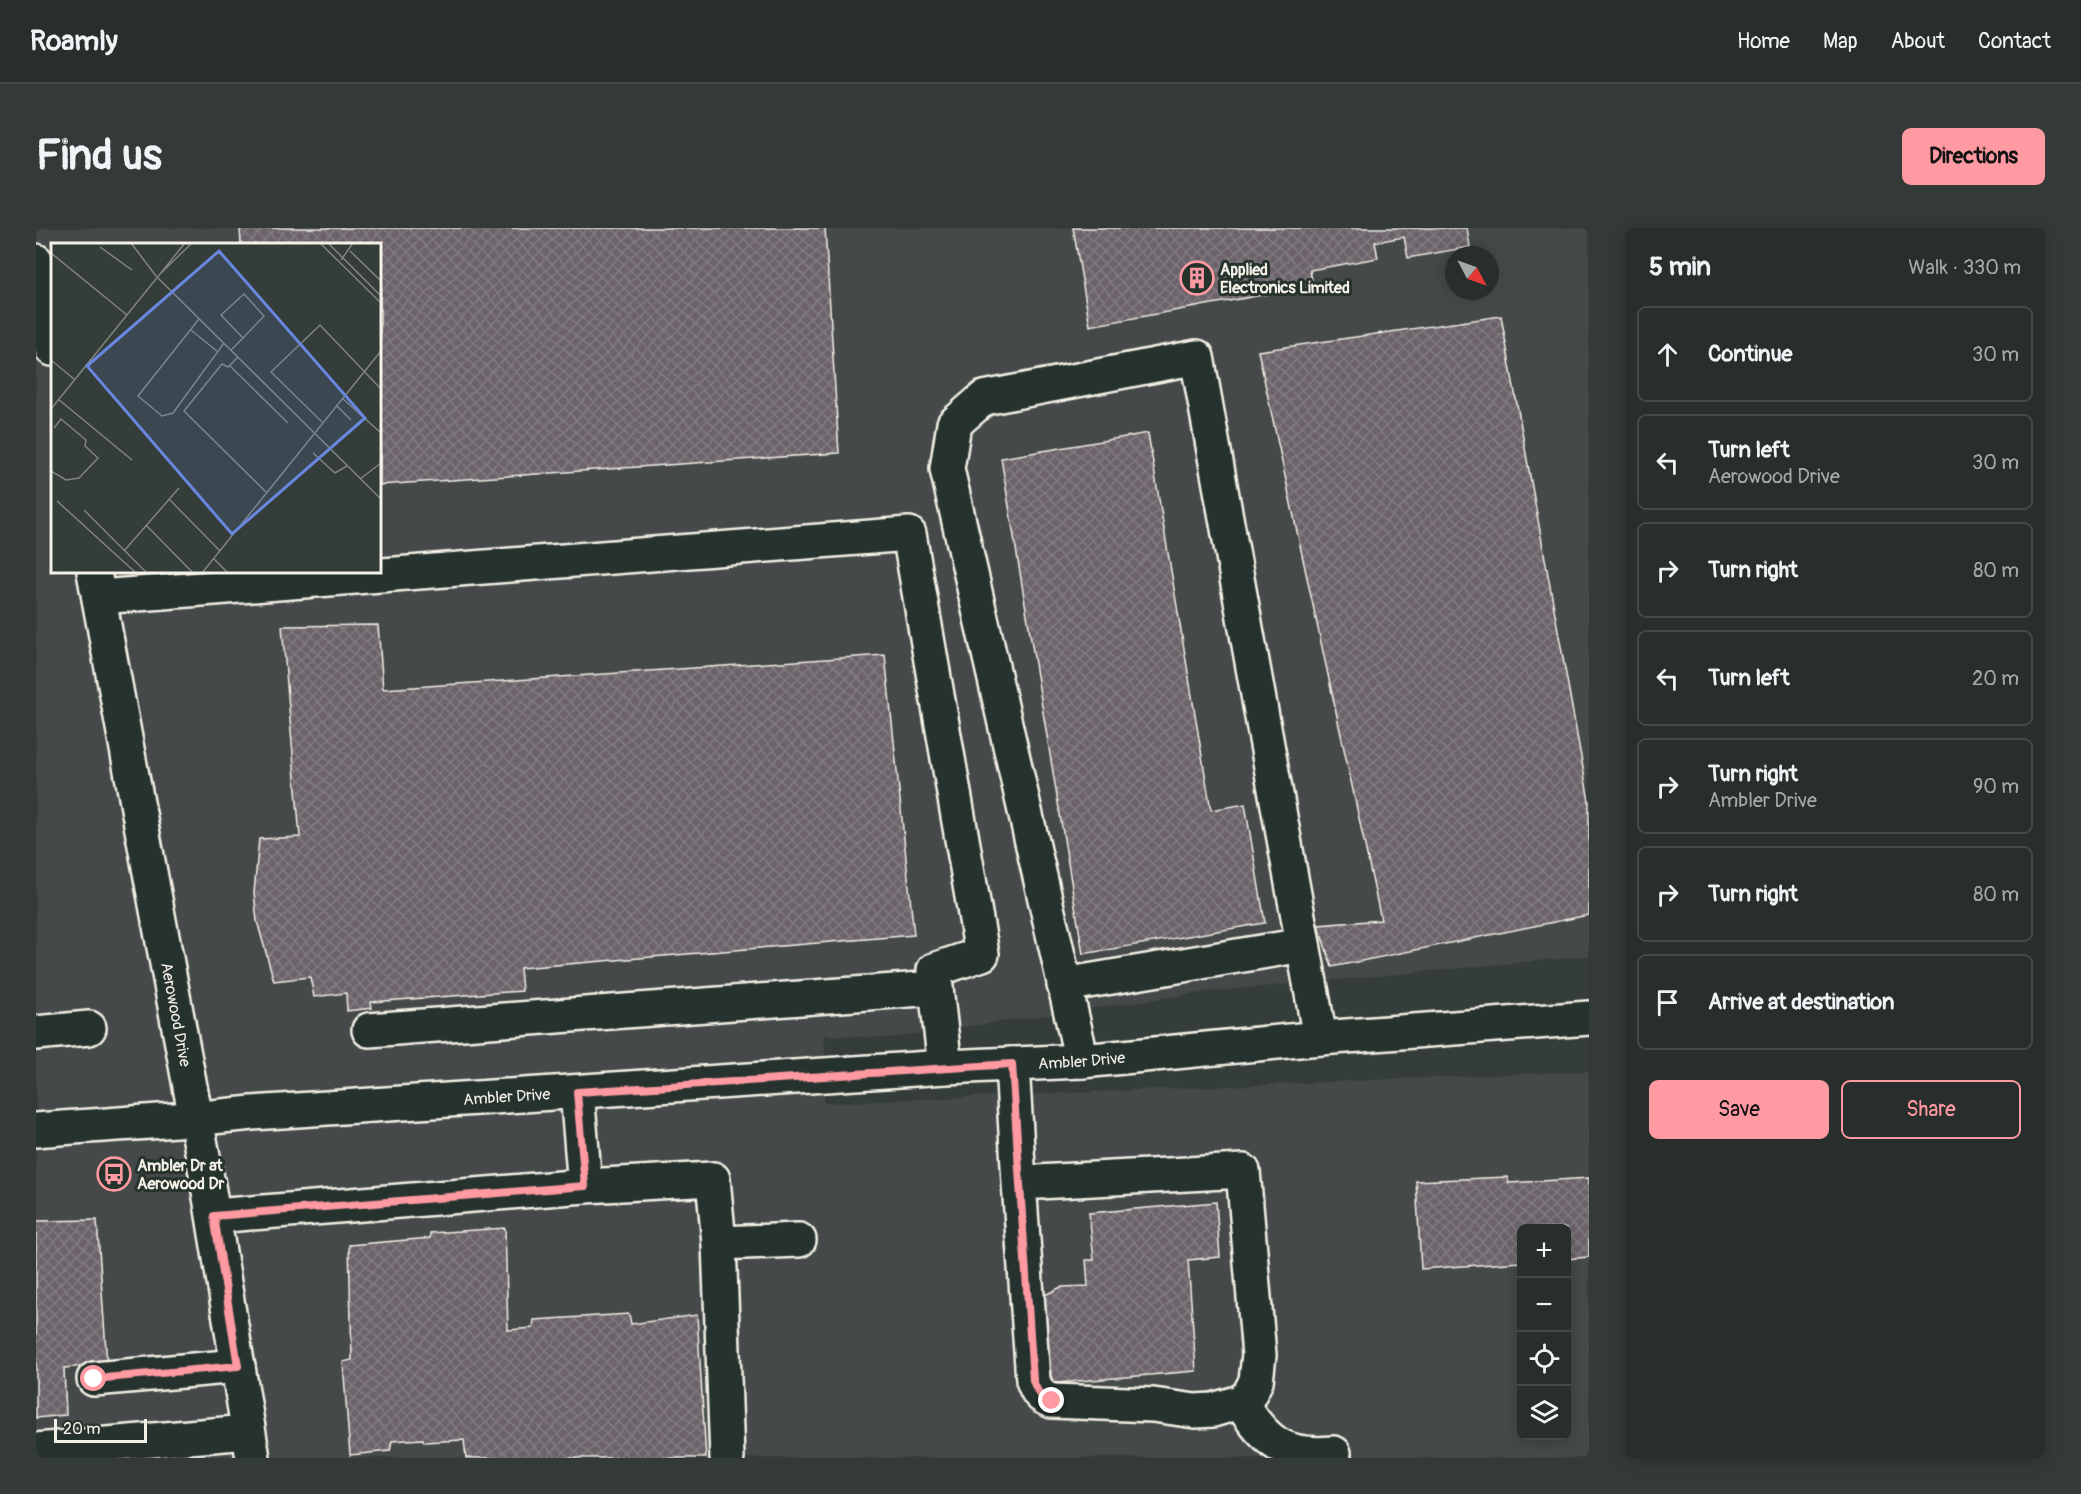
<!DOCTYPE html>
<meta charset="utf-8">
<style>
:root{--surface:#272e2b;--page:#333a37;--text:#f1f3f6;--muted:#a4a8a9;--line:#434a47;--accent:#ff9aa2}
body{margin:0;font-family:Pangolin,sans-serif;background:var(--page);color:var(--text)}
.controls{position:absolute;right:18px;bottom:18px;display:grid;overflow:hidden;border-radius:9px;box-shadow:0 3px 15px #0003}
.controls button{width:54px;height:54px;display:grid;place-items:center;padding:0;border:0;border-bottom:2px solid var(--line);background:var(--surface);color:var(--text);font:30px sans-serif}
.compass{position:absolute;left:1409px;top:18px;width:54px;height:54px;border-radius:50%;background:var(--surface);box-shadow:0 3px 15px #0003;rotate:131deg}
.scale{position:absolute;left:18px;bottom:15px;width:93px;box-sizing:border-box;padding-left:6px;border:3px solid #f4f1e8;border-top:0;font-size:16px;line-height:21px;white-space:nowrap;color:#f4f1e8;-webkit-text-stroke:4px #26332d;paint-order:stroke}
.stop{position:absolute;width:18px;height:18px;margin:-14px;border:4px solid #ff9aa2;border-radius:50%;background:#fff}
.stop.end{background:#ff9aa2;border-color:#fff;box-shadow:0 2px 6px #0008}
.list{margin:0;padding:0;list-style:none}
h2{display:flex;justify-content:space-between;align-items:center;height:78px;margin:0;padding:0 24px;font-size:26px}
h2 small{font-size:20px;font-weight:400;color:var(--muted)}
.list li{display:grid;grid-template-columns:39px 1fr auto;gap:18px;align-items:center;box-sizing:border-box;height:96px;margin:0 12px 12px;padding:0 12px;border:2px solid var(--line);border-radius:9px}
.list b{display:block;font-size:22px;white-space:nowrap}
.list p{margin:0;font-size:20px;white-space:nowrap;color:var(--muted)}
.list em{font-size:20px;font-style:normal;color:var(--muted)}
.actions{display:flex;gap:12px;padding:18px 24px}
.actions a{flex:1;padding:14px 0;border:2px solid var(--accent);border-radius:9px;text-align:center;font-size:21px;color:var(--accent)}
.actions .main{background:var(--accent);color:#111}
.icon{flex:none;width:33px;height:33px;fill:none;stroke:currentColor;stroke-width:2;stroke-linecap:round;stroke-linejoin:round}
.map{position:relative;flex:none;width:1553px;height:1230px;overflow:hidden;border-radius:9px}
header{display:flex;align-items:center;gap:36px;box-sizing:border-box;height:84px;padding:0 30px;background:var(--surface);border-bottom:2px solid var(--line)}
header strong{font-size:28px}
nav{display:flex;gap:33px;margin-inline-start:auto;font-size:21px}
.intro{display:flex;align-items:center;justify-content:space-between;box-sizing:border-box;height:144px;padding:0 36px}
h1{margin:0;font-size:42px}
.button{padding:15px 27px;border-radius:9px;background:var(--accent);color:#111;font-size:21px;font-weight:700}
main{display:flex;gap:36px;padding:0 36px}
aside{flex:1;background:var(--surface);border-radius:9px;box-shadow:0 3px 15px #0003}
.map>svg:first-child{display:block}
.built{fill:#454948;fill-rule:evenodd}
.building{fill:url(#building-cross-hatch);stroke:#f4f1e8;stroke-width:1.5}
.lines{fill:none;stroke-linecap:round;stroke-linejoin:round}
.minor-casing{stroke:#f4f1e8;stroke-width:38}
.minor{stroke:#26332d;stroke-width:33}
.route{stroke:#ff9aa2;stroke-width:8}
.labels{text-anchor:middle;stroke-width:6;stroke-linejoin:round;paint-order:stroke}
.poi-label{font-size:16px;font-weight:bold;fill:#f4f1e8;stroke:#26332d;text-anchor:start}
.street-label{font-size:16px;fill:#f4f1e8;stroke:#26332d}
.inset-road{fill:none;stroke:#81857f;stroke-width:1.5}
.view{fill:#6887de;fill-opacity:0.15;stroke:#6887de;stroke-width:3}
.inset-edge{fill:none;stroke:#f4f1e8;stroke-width:3}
</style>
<header>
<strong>Roamly</strong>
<nav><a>Home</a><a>Map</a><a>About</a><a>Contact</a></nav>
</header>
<div class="intro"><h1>Find us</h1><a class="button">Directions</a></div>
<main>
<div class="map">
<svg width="1553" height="1230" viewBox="0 0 1553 1230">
<defs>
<pattern id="building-cross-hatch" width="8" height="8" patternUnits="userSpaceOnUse" patternTransform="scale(1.5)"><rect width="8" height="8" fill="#6c646b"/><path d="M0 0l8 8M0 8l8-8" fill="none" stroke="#827b80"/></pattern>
</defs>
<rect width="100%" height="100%" fill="#343d39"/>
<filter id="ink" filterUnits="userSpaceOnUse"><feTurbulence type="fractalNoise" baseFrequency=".0167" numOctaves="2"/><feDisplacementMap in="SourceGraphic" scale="12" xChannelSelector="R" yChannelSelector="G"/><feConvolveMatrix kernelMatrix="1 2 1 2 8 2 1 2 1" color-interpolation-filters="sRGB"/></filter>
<g filter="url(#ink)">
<path class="built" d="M 0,0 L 1553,0 L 1553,728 L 1170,764 L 852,810 L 789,807 L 788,875 L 1553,843 L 1553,1230 L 0,1230 ZM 16,16 L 344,16 L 344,344 L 16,344 ZM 1418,27 L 1454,27 L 1454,63 L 1418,63 ZM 1486,1000 L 1530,1000 L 1530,1208 L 1486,1208 Z"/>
<g class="building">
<polygon points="204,0 789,0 803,225 344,257 344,16 205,16"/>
<polygon points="1037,0 1431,0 1434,19 1372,30 1368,9 1339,14 1342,30 1274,42 1277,58 1054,98"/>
<polygon points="1465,88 1553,573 1553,687 1296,739 1282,697 1345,692 1222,123"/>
<polygon points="1112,205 1175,582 1209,576 1229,695 1047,726 965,230"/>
<polygon points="342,397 347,461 849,427 878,707 484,740 486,763 335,774 336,780 311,783 310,765 278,769 274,749 238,753 221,693 218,665 223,611 264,609 246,398"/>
<polygon points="1471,949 1473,955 1553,950 1553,1029 1530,1031 1530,1000 1486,1000 1486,1034 1385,1041 1380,953"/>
<polygon points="1180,974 1184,1029 1152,1032 1160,1143 1009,1156 1003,1070 1025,1059 1052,1058 1050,1032 1058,1032 1053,985"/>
<polygon points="61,992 71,1136 28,1140 30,1187 0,1190 0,993"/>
<polygon points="469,1000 472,1102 497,1100 498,1092 593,1086 595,1096 661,1087 670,1230 430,1230 428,1212 388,1214 387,1211 356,1213 354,1223 314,1227 307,1134 316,1132 313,1017 394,1010 394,1005"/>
</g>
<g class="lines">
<g class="minor-casing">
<g id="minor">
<polyline points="0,33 16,121"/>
<path id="s1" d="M 58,344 L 169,939 L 217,1230"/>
<polyline points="63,369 873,306 946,726 898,742 909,839"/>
<polyline points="1028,757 1267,717"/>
<polyline points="333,802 899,760"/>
<polyline points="0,805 53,800"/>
<polyline points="1046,833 911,241 918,196 948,170 1161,129 1284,810"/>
<path d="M 976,836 L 983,955 L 1207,943 L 1223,1127 L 1220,1153 L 1213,1167 L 1204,1174 L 1177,1182 L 1159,1183 L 1117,1177 L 1016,1173 C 1004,1169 1001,1164 997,1152 L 983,955"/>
<polyline points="541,864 549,958"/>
<path id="s2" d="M 0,902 C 72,896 145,893 216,885 L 909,839 L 1046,833 L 1284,810 L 1553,790"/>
<polyline points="178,988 549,958 677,951 683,1015 691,1230"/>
<polyline points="683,1015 763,1012"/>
<polyline points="58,1151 202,1138"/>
<path d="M 1204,1174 C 1231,1215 1248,1230 1298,1225"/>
<polyline points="0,1222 212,1204"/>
</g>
</g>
<use href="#minor" class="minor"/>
</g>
</g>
<g class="lines" filter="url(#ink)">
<path class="route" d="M 58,1151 L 202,1138 L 178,988 L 549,958 L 541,864 L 976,836 L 997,1152 C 1001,1164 1004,1169 1016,1173"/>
</g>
<defs>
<g id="building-ring" transform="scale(1.725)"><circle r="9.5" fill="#26332d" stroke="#ff9aa2" stroke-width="1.5"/><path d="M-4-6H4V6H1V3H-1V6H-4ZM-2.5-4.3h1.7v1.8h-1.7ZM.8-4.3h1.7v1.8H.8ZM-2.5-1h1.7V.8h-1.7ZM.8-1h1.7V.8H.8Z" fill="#ff9aa2"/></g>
<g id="bus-ring" transform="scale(1.725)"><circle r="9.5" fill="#26332d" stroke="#ff9aa2" stroke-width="1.5"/><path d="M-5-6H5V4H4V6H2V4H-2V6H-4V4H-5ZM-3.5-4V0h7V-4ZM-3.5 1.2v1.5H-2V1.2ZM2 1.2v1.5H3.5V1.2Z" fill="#ff9aa2"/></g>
</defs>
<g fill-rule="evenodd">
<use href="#building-ring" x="1161" y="50"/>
<use href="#bus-ring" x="78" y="946"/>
</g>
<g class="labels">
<g class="poi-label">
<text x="1184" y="47">Applied<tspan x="1184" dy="18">Electronics Limited</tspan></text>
<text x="101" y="943">Ambler Dr at<tspan x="101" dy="18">Aerowood Dr</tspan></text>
</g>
<g class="street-label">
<text dy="6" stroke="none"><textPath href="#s1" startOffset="450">Aerowood Drive</textPath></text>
<text dy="6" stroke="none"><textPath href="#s2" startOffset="1048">Ambler Drive</textPath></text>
<text dy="6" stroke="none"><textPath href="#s2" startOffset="472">Ambler Drive</textPath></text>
</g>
</g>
<g transform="translate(15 15)">
<rect width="330" height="330" fill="#343d39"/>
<path class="inset-road" d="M 80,0 L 105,33 L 330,256M 269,0 L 330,60M 277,0 L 330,53M 49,4 L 81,27M 299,8 L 330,38M 0,10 L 76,72M 290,17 L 302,0M 108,32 L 141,0M 148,76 L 87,153 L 111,173 L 122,170 L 173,100M 140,87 L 167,109M 180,107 L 192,95 L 170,72 L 193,51 L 213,73 L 192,95M 187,114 L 177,124 L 171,121 L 133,168 L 215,249M 0,117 L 23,136M 179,123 L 237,180M 291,155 L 330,190M 7,156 L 81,217M 285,162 L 300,177M 0,166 L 134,0M 271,179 L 220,129 L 269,82 L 330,146M 262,210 L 284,230 L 296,223M 0,228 L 15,237 L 28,235 L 47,215 L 34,203 L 35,197 L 10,176 L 3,185M 309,236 L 330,220M 118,256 L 169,308M 6,258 L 85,330M 33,267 L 96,330M 95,282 L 142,330M 73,308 L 128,245M 162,315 L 177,330M 151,330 L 330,108"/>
<path class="view" d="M 168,8 L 314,175 L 181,291 L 36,123 Z"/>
<rect width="330" height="330" class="inset-edge"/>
</g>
</svg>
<div class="controls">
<button>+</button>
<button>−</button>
<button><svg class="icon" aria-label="locate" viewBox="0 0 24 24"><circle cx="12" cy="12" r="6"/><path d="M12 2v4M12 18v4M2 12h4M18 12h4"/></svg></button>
<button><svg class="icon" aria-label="layers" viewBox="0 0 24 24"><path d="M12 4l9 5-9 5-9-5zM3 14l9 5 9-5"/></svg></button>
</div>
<svg class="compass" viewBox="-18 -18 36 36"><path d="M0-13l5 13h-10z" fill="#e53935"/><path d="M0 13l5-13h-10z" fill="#a4a8a9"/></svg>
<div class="scale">20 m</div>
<div class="stop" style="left:58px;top:1151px"></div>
<div class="stop end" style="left:1016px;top:1173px"></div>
</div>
<aside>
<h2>5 min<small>Walk · 330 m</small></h2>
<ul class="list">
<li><svg class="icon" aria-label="ahead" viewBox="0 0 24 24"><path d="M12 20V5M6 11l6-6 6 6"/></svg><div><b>Continue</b></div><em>30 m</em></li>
<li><svg class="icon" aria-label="left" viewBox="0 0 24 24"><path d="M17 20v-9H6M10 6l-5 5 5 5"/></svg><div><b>Turn left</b><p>Aerowood Drive</p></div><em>30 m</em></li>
<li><svg class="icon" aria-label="right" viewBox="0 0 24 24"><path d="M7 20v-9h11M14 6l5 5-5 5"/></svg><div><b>Turn right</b></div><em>80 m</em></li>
<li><svg class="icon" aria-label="left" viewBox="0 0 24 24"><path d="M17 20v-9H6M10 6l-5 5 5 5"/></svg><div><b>Turn left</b></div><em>20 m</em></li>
<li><svg class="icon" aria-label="right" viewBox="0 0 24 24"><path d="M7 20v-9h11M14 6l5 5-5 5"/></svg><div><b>Turn right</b><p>Ambler Drive</p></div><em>90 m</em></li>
<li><svg class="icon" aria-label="right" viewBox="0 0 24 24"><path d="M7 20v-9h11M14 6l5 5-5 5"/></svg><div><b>Turn right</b></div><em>80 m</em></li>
<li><svg class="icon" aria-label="arrive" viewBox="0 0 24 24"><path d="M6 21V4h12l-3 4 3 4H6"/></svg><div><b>Arrive at destination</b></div></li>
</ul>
<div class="actions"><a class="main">Save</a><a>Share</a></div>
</aside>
</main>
